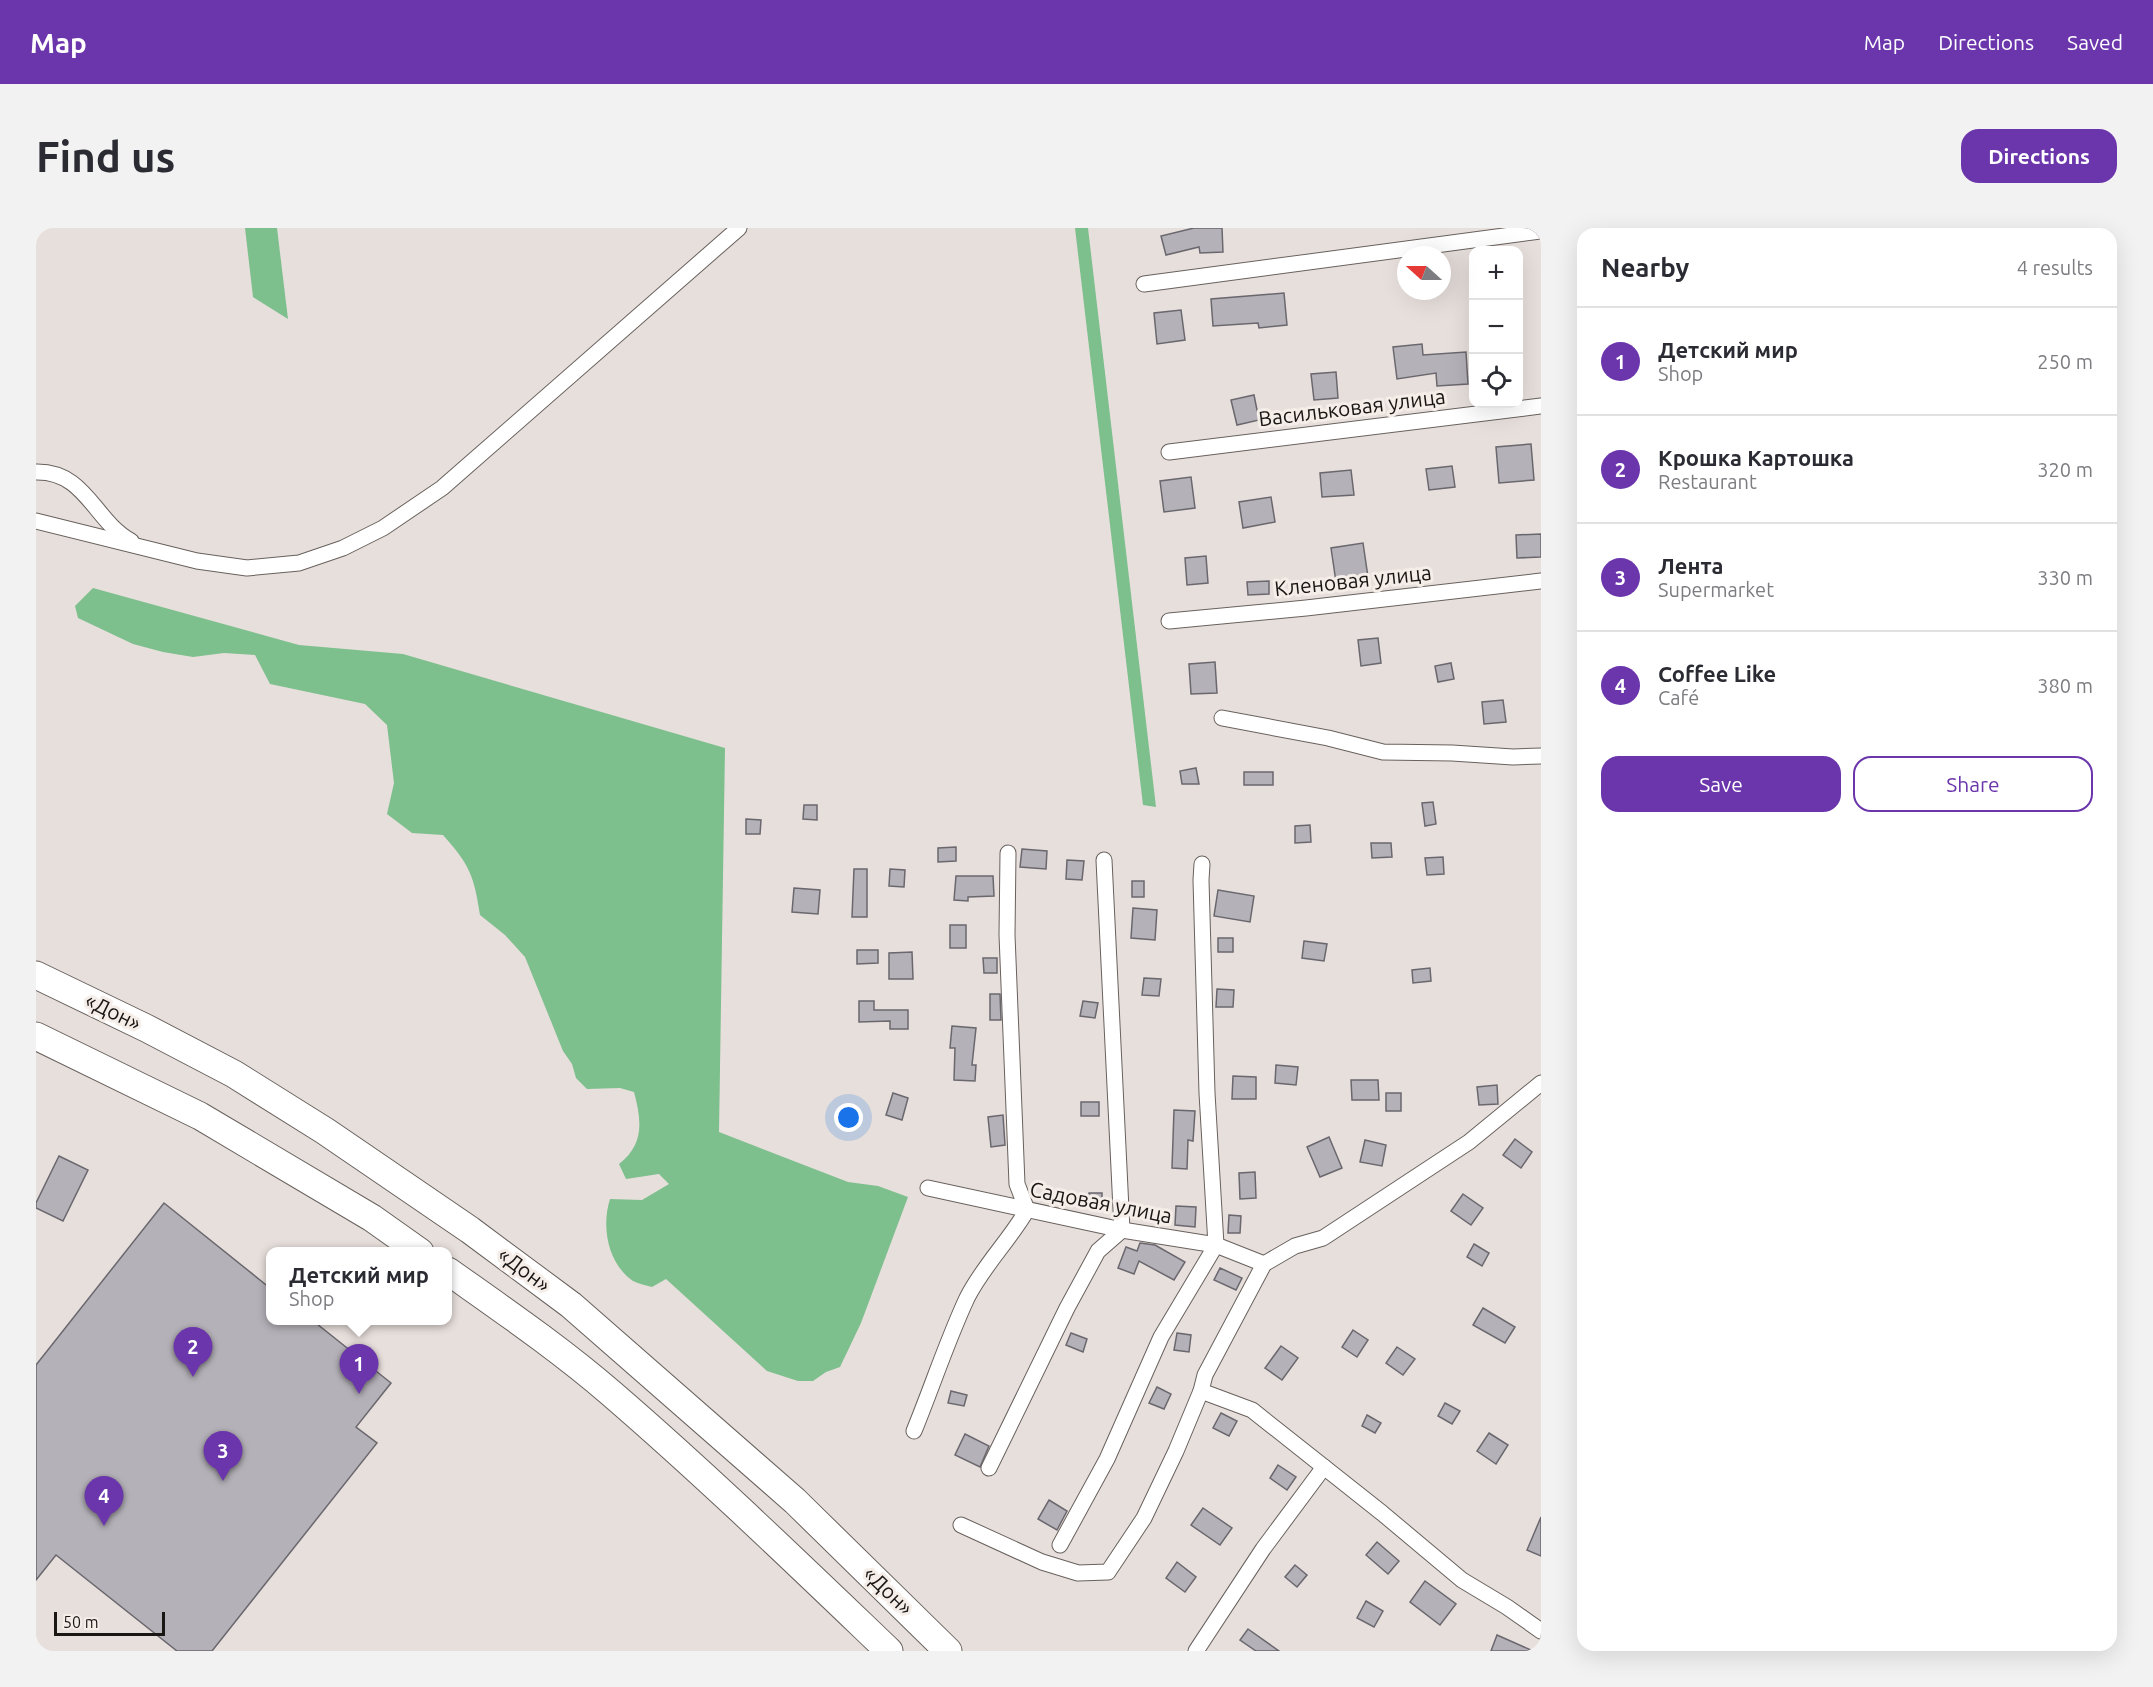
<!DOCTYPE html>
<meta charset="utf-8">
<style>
:root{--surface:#fff;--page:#f2f2f3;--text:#2b2b33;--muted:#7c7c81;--line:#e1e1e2;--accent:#6b35ac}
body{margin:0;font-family:Ubuntu,sans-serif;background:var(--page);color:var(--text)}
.controls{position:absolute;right:18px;top:18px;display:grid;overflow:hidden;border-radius:12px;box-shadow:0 6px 24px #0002}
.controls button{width:54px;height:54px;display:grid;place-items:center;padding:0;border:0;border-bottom:2px solid var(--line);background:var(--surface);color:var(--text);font:30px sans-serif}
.compass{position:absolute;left:1361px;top:18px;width:54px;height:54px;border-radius:50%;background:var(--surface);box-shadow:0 6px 24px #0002;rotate:291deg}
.scale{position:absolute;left:18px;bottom:15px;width:111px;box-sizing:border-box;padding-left:6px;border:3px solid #191614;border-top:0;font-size:16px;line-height:21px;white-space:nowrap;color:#191614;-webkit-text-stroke:4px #f5ede8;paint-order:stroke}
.you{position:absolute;left:813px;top:890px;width:21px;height:21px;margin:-15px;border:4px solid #fff;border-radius:50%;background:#1a73e8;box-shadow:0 0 0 9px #1a73e833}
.badge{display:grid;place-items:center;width:39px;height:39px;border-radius:50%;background:var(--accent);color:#fff;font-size:20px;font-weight:700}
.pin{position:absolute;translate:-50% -50px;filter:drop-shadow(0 2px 3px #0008)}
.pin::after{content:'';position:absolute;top:32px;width:21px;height:18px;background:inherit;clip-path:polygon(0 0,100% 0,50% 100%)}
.popup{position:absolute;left:230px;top:1019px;width:186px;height:78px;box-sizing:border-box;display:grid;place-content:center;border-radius:12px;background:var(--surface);filter:drop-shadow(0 2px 4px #0005);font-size:20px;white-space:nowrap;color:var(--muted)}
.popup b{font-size:22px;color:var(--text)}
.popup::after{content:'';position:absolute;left:50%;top:100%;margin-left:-12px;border:12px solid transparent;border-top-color:var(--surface)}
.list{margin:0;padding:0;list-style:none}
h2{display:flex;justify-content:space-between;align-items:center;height:78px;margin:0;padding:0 24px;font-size:26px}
h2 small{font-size:20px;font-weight:400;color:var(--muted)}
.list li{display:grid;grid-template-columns:39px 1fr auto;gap:18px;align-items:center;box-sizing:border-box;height:108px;padding:0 24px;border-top:2px solid var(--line)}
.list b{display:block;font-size:22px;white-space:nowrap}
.list p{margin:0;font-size:20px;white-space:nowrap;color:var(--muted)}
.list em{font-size:20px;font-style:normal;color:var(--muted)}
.actions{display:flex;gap:12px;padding:18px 24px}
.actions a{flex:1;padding:14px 0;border:2px solid var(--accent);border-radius:18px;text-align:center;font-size:21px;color:var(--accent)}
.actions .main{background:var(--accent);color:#fff}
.icon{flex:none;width:33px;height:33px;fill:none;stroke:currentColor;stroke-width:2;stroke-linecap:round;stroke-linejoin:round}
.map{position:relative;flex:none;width:1505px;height:1423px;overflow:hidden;border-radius:18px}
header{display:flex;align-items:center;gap:36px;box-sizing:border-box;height:84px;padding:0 30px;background:var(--accent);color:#fff}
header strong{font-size:28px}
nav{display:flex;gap:33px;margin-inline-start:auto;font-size:21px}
.intro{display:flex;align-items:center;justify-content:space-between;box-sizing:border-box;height:144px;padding:0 36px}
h1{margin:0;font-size:42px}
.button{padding:15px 27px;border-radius:18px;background:var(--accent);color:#fff;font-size:21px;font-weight:700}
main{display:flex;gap:36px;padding:0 36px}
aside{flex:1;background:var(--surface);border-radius:18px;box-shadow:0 6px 24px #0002}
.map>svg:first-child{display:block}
.forest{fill:#7ebf8e}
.building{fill:#b4b1b8;stroke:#6a676e;stroke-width:1.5}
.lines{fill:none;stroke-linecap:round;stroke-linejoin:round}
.minor-casing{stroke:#68615d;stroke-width:17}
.motorway-casing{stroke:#68615d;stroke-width:29}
.minor{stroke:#fff;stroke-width:15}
.motorway{stroke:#fff;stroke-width:27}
.labels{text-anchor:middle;stroke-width:6;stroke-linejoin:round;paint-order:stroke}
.street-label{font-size:21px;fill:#191614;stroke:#f5ede8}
</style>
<header>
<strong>Map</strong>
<nav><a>Map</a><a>Directions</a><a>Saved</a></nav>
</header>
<div class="intro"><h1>Find us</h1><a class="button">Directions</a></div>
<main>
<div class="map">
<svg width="1505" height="1423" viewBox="0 0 1505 1423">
<rect width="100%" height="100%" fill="#e7dfdb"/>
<g class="forest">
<polygon points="209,0 241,0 252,91 217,69"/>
<polygon points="1039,0 1052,0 1120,579 1107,577"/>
<path d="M 57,360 L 263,417 L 367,426 L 689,520 L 683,904 L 812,954 L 842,958 L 872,969 L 825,1095 L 804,1139 L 790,1144 L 777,1153 L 762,1153 L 731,1143 L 630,1051 L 616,1059 C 610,1057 603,1056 597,1053 C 572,1036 565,999 574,971 L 606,972 L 633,956 L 623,946 L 590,951 L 583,936 C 608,916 606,894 598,864 L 584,860 L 551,861 L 540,850 L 536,836 L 527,823 L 489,729 L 469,707 L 444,687 C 438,648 434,637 407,607 L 376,605 L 351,586 L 358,555 L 351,497 L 329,476 L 234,456 L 219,427 L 188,425 L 157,429 L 127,424 L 97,416 L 42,390 L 39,378 Z"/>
</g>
<g class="building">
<polygon points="1158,0 1186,0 1187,24 1164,25 1163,19 1130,27 1125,8"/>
<polygon points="1248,65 1251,97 1223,100 1222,95 1177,98 1175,71"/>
<polygon points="1145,82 1149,112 1121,116 1118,85"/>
<polygon points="1386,116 1387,127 1430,124 1432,156 1401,158 1400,145 1361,151 1357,119"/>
<polygon points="1300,144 1302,170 1278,172 1275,146"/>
<polygon points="1218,167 1223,192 1201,197 1195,172"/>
<polygon points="1495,216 1498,252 1463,255 1460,219"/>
<polygon points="1416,238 1419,259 1393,262 1390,241"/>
<polygon points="1315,242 1318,267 1286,269 1284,245"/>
<polygon points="1155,249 1159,280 1128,284 1124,253"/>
<polygon points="1235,269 1239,294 1207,300 1203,274"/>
<polygon points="1505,306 1505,329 1481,330 1480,307"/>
<polygon points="1327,315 1332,349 1300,354 1295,320"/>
<polygon points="1170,328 1172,355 1151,357 1149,330"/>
<polygon points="1233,353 1233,366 1212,367 1211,354"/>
<polygon points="1342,410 1345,435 1325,438 1322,412"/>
<polygon points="1179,434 1181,465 1155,466 1153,436"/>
<polygon points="1415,435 1418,451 1402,454 1399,438"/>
<polygon points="1467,472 1470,494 1448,496 1446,474"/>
<polygon points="1160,540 1163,556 1146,556 1144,543"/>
<rect x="1208" y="544" width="29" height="13"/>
<polygon points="1397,574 1400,596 1389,598 1386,575"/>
<polygon points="768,577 781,577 781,592 767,591"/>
<polygon points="710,591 725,592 724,606 710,606"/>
<polygon points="1274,597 1275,614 1259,615 1259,598"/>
<polygon points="1335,615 1355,615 1356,629 1336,630"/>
<polygon points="920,619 920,633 902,634 902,620"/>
<polygon points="986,621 1011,623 1010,641 984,639"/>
<polygon points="1407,629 1408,646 1391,647 1389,630"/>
<polygon points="1031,632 1048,633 1046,652 1030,651"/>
<polygon points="818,641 831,641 831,689 816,689"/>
<polygon points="854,641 869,642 868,659 853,658"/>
<polygon points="920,648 957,648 958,668 932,669 932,673 918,672"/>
<rect x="1096" y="653" width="12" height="16"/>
<polygon points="758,660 784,662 782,686 756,684"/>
<polygon points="1182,662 1218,668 1214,694 1178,688"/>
<polygon points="1097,680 1121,682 1119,712 1095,710"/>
<rect x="914" y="697" width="16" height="23"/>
<rect x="1182" y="710" width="15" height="14"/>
<polygon points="1268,713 1291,716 1288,733 1266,730"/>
<polygon points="821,722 842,722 842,735 821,736"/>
<polygon points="876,724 877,751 853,751 853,725"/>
<polygon points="947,730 961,730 961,745 948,745"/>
<polygon points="1394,740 1395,753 1377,755 1376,742"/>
<polygon points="1108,750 1125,751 1123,768 1106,767"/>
<polygon points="1181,761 1198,762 1197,779 1180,779"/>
<polygon points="954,766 964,766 965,792 954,792"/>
<polygon points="823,773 838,773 838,782 872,782 872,801 854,801 854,793 823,794"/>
<polygon points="1047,773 1062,775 1059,790 1044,788"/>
<polygon points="916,798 940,800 936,837 940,837 939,853 918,852 919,820 914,820"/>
<polygon points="1240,837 1262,839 1260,857 1239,855"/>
<polygon points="1197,848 1220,849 1220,871 1196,871"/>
<polygon points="1315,852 1342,852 1343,872 1316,872"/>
<polygon points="1461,857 1462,876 1443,877 1441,859"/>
<polygon points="857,865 872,870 866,892 850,887"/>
<rect x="1350" y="865" width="15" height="18"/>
<rect x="1045" y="874" width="18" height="14"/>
<polygon points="1138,882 1159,883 1157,913 1152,912 1151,941 1136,940"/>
<polygon points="967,887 969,917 955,919 952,889"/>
<polygon points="1293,909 1306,940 1284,949 1271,919"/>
<polygon points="1479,911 1496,924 1485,940 1467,927"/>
<polygon points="1329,912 1350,917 1346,938 1324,934"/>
<polygon points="23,928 52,942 27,993 0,980 0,975"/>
<polygon points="1219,944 1220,970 1204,971 1203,945"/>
<polygon points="1053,965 1066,965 1066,979 1052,978"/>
<polygon points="1427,966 1447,980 1435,997 1415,983"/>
<polygon points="128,975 234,1060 234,1092 276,1092 355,1155 320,1199 341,1215 176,1423 141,1423 20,1327 0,1352 0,1137"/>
<polygon points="1140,978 1160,979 1159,999 1139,997"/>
<polygon points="1193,987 1205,988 1204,1005 1192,1005"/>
<polygon points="1104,1015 1119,1017 1149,1034 1138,1052 1103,1033 1098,1046 1082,1040 1090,1019 1101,1023"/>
<polygon points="1438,1016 1453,1025 1446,1038 1431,1029"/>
<polygon points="1184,1040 1206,1050 1200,1062 1178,1052"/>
<polygon points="1447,1080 1479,1099 1469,1115 1437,1097"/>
<polygon points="1317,1102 1332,1112 1321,1129 1306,1119"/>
<polygon points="1035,1105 1051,1111 1047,1124 1030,1117"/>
<polygon points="1141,1105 1155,1107 1153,1124 1138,1122"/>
<polygon points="1245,1118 1262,1130 1246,1152 1229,1140"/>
<polygon points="1361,1119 1379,1131 1367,1147 1350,1135"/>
<polygon points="1121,1159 1135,1166 1128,1181 1113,1175"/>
<polygon points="915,1163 931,1167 928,1178 912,1175"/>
<polygon points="1409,1175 1424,1183 1416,1196 1402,1188"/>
<polygon points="1185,1185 1201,1193 1193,1208 1177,1200"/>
<polygon points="1331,1187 1345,1195 1339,1205 1326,1198"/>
<polygon points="1453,1205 1472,1217 1460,1236 1441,1223"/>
<polygon points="929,1206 953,1218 944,1239 919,1227"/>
<polygon points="1242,1237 1260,1249 1251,1262 1234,1250"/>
<polygon points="1013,1272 1031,1283 1021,1302 1002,1291"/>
<polygon points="1167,1280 1196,1300 1184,1317 1155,1297"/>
<polygon points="1505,1289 1505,1328 1491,1322"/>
<polygon points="1341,1314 1363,1333 1352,1346 1330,1327"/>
<polygon points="1141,1334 1160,1349 1149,1364 1130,1350"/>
<polygon points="1259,1337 1271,1347 1261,1359 1249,1349"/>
<polygon points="1389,1353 1420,1376 1404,1397 1374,1374"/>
<polygon points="1330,1373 1347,1383 1338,1399 1321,1390"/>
<polygon points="1212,1401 1243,1423 1220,1423 1204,1412"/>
<polygon points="1461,1407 1497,1423 1455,1423"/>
</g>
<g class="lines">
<g class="minor-casing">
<g id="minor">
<polyline points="1108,56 1505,3"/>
<polyline points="1133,224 1505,178"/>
<path d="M 0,244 C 50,243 58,293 95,313"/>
<polyline points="0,293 161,333 211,340 263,335 307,320 347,300 406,260 703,0"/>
<polyline points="1133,393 1270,380 1505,353"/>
<polyline points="1186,490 1292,510 1347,524 1416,525 1477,529 1505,528"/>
<polyline points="892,960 1086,1002 1180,1017 1228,1036"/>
<polyline points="1165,1163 1216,1182 1346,1285 1426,1352 1471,1379 1505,1403"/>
<path d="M 878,1203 C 896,1159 911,1113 931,1070 C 947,1038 973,1013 991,982 L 981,956 L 971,707 L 972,625"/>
<polyline points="953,1240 1031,1080 1062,1023 1086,1002 1068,632"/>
<polyline points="925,1297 1006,1334 1042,1345 1072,1344 1108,1290 1140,1223 1165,1163 1169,1147 1228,1036 1259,1018 1287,1010 1433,914 1505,855"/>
<polyline points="1024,1317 1071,1231 1125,1109 1180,1017 1171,865 1165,652 1166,636"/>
<polyline points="1160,1423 1227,1321 1288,1239"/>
</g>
</g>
<g class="motorway-casing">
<g id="motorway">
<polyline points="0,747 110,800 198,846 289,903 434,1002 535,1077 759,1273 912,1423"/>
<polyline points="0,808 164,888 336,990 384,1024"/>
<path d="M 412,1043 C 467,1082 524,1121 576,1166 C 671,1248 762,1336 853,1423"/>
</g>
</g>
<use href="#minor" class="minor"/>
<use href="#motorway" class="motorway"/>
</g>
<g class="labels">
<g class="street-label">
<text transform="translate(1316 180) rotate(-7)" y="7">Васильковая улица</text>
<text transform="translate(1317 353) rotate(-6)" y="7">Кленовая улица</text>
<text transform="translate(77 784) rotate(26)" y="7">«Дон»</text>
<text transform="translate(1065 975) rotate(11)" y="7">Садовая улица</text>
<text transform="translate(488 1042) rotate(37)" y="7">«Дон»</text>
<text transform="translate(852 1363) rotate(44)" y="7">«Дон»</text>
</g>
</g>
</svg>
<div class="controls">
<button>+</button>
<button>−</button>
<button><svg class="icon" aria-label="locate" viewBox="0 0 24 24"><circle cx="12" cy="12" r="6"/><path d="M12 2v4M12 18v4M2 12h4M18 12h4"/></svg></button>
</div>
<svg class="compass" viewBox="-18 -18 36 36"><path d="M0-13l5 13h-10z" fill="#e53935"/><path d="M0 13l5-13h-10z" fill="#7c7c81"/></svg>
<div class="scale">50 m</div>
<div class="you"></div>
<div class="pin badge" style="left:323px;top:1166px">1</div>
<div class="popup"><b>Детский мир</b>Shop</div>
<div class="pin badge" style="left:157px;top:1149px">2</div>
<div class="pin badge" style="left:187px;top:1253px">3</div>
<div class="pin badge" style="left:68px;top:1298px">4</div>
</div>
<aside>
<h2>Nearby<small>4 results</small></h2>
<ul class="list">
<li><span class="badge">1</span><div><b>Детский мир</b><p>Shop</p></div><em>250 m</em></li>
<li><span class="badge">2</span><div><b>Крошка Картошка</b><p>Restaurant</p></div><em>320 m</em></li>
<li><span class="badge">3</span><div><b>Лента</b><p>Supermarket</p></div><em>330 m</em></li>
<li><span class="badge">4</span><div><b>Coffee Like</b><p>Café</p></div><em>380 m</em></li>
</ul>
<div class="actions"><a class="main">Save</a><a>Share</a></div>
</aside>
</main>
